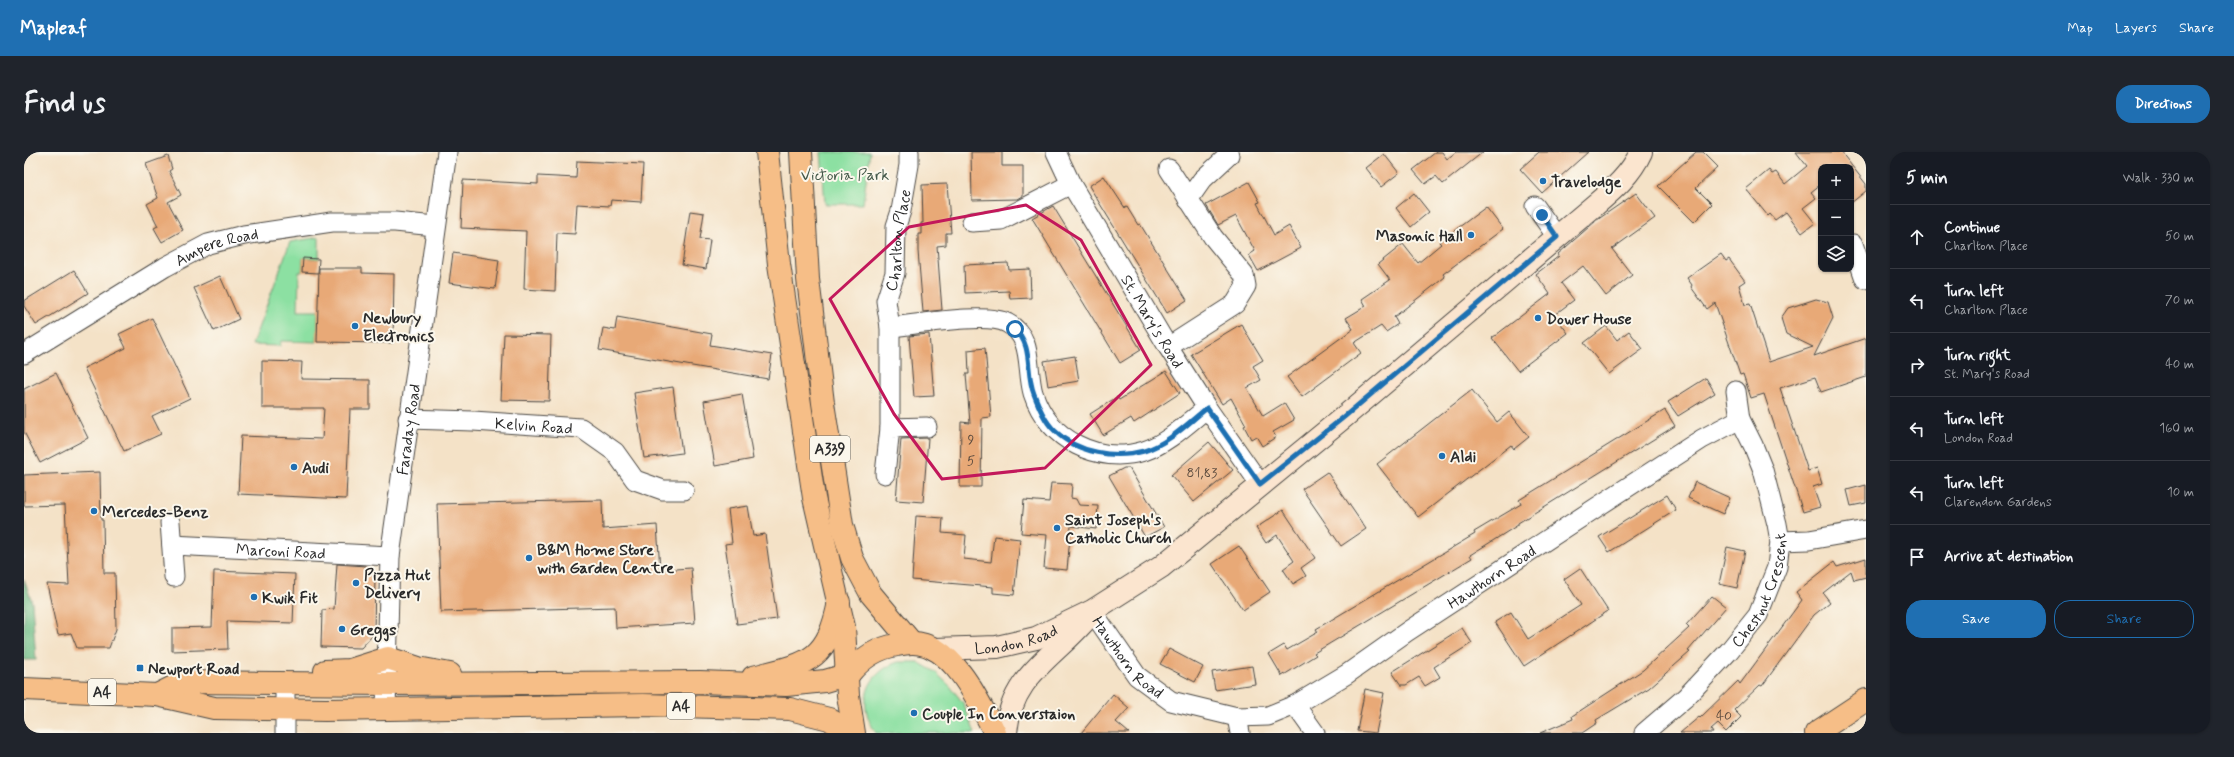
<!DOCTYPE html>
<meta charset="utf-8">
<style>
:root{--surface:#171b24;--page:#20242c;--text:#f1f3f6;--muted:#9ea1a6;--line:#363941;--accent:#1f6fb2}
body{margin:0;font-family:Mynerve,sans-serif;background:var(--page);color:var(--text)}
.controls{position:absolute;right:12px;top:12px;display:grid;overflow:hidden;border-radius:8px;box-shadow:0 1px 3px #0004}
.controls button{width:36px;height:36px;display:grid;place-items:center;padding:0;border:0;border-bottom:1px solid var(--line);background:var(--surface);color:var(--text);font:20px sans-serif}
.stop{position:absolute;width:12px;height:12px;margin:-9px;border:3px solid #1f6fb2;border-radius:50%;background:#fff}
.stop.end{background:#1f6fb2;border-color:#fff;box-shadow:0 1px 4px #0008}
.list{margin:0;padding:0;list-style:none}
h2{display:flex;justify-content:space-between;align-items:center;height:52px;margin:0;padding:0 16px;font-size:17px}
h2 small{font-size:13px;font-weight:400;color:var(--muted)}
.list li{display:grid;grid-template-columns:26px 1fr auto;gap:12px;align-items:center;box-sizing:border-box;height:64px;padding:0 16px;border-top:1px solid var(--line)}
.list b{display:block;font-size:15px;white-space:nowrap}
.list p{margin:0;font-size:13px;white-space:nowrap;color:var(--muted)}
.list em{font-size:13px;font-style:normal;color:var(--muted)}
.actions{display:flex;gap:8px;padding:12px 16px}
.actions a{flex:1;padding:9px 0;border:1px solid var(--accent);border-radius:16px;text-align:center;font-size:14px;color:var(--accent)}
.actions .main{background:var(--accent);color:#fff}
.icon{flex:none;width:22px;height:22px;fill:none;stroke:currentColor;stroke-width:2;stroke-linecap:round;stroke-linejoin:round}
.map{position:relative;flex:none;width:1842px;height:581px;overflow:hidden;border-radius:16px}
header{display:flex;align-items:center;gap:24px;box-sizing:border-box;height:56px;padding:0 20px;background:var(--accent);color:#fff}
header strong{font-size:19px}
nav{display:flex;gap:22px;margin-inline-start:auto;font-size:14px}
.intro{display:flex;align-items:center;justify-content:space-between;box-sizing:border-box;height:96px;padding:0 24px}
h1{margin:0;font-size:28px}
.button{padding:10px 18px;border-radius:16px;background:var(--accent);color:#fff;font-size:14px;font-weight:700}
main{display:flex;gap:24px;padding:0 24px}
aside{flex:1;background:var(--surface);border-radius:16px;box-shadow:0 1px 3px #0004}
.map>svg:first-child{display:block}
.green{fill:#8ce0a2;stroke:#5c8666}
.forest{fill:#71be88;stroke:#4e745a}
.building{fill:#e8a977}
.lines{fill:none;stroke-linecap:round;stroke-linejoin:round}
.street-casing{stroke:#494642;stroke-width:21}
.secondary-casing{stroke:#494642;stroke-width:24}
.primary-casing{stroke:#494642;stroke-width:24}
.highway-casing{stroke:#494642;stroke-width:24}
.street{stroke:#fff;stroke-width:19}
.secondary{stroke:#fbe5cf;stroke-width:22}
.primary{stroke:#f6be87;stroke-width:22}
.highway{stroke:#f6be87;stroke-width:22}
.route{stroke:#1f6fb2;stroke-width:5}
.marked{fill:none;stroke:#c2185b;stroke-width:3;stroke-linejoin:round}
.poi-dot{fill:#1f6fb2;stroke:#fbf7ec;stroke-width:1.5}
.labels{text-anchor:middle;stroke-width:4;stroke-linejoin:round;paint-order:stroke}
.number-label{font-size:14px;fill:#5a4a3e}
.shield{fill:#fbf7ec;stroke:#696865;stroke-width:1}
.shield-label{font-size:15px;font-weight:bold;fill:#2b2b2b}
.park-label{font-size:16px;fill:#435849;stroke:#fbf7ec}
.poi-label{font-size:16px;font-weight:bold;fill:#2b2b2b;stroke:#fbf7ec;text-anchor:start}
.street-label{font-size:16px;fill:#2b2b2b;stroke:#fbf7ec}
</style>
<header>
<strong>Mapleaf</strong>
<nav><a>Map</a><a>Layers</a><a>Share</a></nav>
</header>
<div class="intro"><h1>Find us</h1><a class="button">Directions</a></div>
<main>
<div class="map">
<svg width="1842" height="581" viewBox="0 0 1842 581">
<rect width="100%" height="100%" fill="#fbf7ec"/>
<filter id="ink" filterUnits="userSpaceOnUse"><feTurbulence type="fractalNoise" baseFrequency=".025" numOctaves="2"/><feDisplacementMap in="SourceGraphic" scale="8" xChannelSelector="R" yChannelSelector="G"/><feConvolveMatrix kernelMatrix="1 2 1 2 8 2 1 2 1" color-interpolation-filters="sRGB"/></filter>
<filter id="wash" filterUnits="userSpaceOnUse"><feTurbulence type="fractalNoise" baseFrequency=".012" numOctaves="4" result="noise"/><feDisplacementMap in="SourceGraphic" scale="16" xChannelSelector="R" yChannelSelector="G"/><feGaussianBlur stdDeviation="0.9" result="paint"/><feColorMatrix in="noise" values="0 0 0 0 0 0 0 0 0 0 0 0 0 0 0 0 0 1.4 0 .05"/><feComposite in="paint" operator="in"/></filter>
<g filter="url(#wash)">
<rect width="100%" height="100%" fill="#f4e2c7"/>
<g class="green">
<polygon points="797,0 846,0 839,52 801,52"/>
<polygon points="295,85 295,107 279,106 278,120 275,120 274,159 294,159 293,190 257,189 256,194 228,193 266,90"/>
<path d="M 874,510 L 894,510 L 911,520 L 926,534 L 939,551 L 951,581 L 852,581 C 832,552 842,521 874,510 Z"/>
</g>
<polygon class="forest" points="0,427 8,450 12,508 0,508"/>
<g id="blocks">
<g class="building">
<polygon points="947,0 978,0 978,14 999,14 999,44 994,47 948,48"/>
<polygon points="1412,0 1418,0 1423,7 1432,0 1459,0 1419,32 1412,24 1401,32 1389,18"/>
<polygon points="1515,0 1564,0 1518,41 1496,17"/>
<polygon points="1672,0 1679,0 1694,15 1672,36 1688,52 1670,70 1634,34"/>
<polygon points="1772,0 1817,0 1842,32 1842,39 1827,51 1827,15 1797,15 1797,32 1787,40 1792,46 1779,56 1791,71 1778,81 1762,60 1751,68 1746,62 1744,64 1722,37 1745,18 1748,22 1752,20 1761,32 1783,14"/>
<polygon points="1360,2 1375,21 1357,35 1342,16"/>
<polygon points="144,4 148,17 145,19 157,43 144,50 159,78 138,90 130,76 134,74 123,52 134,46 122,12"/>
<polygon points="553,9 619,12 617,50 587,48 586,54 553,52 551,82 533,81 531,139 500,137 502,79 437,76 439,28 514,32 514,24 552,26"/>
<polygon points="1080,24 1101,56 1103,55 1114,73 1116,72 1163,148 1143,161 1065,34"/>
<polygon points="1225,30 1236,50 1233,51 1250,83 1265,74 1277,96 1234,119 1225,103 1231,99 1212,64 1194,73 1182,53"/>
<polygon points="923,32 927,81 922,81 922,93 913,94 918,158 899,160 894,99 894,82 897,82 897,71 899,71 898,33"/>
<polygon points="1390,41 1405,60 1387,75 1372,56"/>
<polygon points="1612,41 1631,66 1588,97 1608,123 1582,144 1559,114 1537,131 1550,148 1530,163 1544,181 1494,219 1468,186 1526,142 1512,122 1535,104 1534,102 1573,68"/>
<polygon points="1029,54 1117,198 1096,211 1008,66"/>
<polygon points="1462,55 1479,77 1419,122 1421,125 1370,165 1374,172 1362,180 1357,174 1330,191 1337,201 1278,245 1263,225 1329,177 1322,166 1342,154 1338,147 1366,128 1354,112 1379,92 1394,111 1417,92 1415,90"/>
<polygon points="666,59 680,61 676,87 686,88 682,117 658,113"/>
<polygon points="429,101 475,108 471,137 425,131"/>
<polygon points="1697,102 1702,109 1705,107 1721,129 1715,133 1721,153 1726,152 1745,210 1789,195 1762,182 1757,166 1764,156 1792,147 1804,150 1809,166 1790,204 1842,186 1842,225 1797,240 1791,225 1756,236 1784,319 1793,316 1798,332 1789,335 1796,355 1779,360 1740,242 1727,246 1719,222 1716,223 1691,151 1683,157 1667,135 1668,133 1663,126"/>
<polygon points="279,106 295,107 294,121 278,120"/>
<polygon points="984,111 985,118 1006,117 1007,146 986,147 985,139 941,141 940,113"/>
<polygon points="295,116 338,116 338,121 370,122 369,191 293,190"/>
<polygon points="50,118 64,141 12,173 0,154 0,149"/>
<polygon points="196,124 215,167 190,179 170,136"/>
<polygon points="593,165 688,182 686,193 748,203 744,227 575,198 579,176 591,178"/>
<polygon points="128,166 166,246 128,264 137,282 100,299 60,216 102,196 95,182"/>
<polygon points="1217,172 1239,208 1229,214 1237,228 1223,236 1239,264 1260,251 1270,268 1249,280 1252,285 1238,294 1232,284 1227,287 1220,274 1222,273 1207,246 1198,252 1167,202"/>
<polygon points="1582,174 1593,188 1605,179 1619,197 1585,222 1560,191"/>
<polygon points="480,182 527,183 525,249 477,248"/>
<polygon points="905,182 910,244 890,245 885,184"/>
<polygon points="961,196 967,265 958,266 957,335 936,335 937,270 946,271 942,222 945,222 944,198"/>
<polygon points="1051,204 1055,229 1024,234 1020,209"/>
<polygon points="238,209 278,210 277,227 346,228 346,257 326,257 322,347 214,342 217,284 298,287 300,256 238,256"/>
<polygon points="1142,219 1156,241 1110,271 1107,266 1079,283 1066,262 1093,245 1095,248"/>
<polygon points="32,221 64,286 16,311 0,280 0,237"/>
<polygon points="1682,226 1691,241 1654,264 1644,250"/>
<polygon points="649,235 658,301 620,306 610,241"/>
<polygon points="1448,238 1473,270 1485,260 1505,285 1490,297 1487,293 1394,365 1353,312"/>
<polygon points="718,242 729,307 691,314 680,249"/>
<polygon points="1641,258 1651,274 1494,371 1494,373 1446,403 1448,406 1290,501 1292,503 1258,524 1245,502 1260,493 1263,498 1294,480 1292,477 1451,382 1450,380 1497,352 1495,348"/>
<polygon points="904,286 899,350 872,348 877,287"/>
<polygon points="1185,290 1209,318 1170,350 1147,323"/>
<polygon points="1100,316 1105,316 1140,375 1121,385 1085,324"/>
<polygon points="76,320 77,368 79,368 80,421 91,421 92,477 85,496 53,496 47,481 34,483 23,432 45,433 41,353 0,354 0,323"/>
<polygon points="1303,320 1342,377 1317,394 1278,337"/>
<polygon points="1671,330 1706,346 1699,362 1664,346"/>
<polygon points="1027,331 1048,332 1047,346 1052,347 1055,353 1074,354 1072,377 1047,374 1043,418 1020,416 1023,383 997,381 1000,348 1025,350"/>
<polygon points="1842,333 1842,351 1827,354 1823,338"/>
<polygon points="1643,343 1652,358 1585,400 1575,385"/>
<polygon points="578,348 579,377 633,373 636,418 667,416 671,471 592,476 591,455 417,460 413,352"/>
<polygon points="724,354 729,384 741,382 753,467 713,472 701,392 708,391 704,357"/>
<polygon points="1259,358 1291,406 1277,416 1282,424 1269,432 1259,417 1270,409 1253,383 1242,391 1232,376"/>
<polygon points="892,364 919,366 918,381 942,383 940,407 967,410 970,384 996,387 990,443 969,441 969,435 888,428"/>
<polygon points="1215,394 1246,440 1219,458 1188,412"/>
<polygon points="1703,395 1721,399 1713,436 1695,432"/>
<polygon points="1842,406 1842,425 1830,428 1827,419 1799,441 1806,450 1790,463 1738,534 1736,533 1710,558 1717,565 1702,580 1694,572 1687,578 1689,581 1656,581 1675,565 1676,566 1714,529 1716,532 1778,448 1772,440 1810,410 1813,415"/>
<polygon points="313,412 342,414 351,425 350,482 337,496 297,495 298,458 310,457"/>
<polygon points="1556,416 1584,459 1500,514 1471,470 1487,460 1504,487 1557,453 1540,427"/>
<polygon points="190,419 271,422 269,471 203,469 204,497 148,499 148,476 188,475"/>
<polygon points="1688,444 1702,455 1664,499 1666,500 1625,536 1572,568 1573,571 1558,581 1516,581 1549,567 1548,564 1619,518 1665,476 1662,473"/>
<polygon points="1438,476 1448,491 1410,515 1416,525 1401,534 1395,525 1382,533 1377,533 1368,520"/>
<polygon points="1145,497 1179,515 1171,530 1136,512"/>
<polygon points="1228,514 1231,532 1191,538 1188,520"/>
<polygon points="1341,537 1360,541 1352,581 1333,579"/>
<polygon points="1089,542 1105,556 1092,570 1105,581 1057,581"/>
</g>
</g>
</g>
<g filter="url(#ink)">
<use href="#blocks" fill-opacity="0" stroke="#494642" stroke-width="1"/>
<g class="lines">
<g class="street-casing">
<g id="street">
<path id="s1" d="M 1032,0 L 1047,32 L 1144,195 L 1183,256 L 1236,332"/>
<polyline points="1164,48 1178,28 1205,3 1203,0"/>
<polyline points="1511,54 1533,85"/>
<polyline points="948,70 977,68 1047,32"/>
<polyline points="1829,92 1841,127"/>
<path d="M 866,175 C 890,173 963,160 983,171 C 1010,185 1002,216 1009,241 C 1024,288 1074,313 1120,299 C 1144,291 1164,271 1183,256"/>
<polyline points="1144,195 1211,152 1222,134 1220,123 1189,85 1145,17"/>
<path id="s2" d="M 0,202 L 141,115 L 184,92 L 220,83 L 308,70 L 371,70 L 411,74"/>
<path id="s3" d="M 384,267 L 449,269 L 557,276 L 591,300 L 611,328 L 639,338 L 660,338"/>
<path id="s4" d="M 866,276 L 866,175 L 862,149 L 871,121 L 872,74 L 877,59 L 885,13 L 885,0"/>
<polyline points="861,322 866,276 903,275"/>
<polyline points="146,370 150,425"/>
<polyline points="1756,389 1785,388 1842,378"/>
<path id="s5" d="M 148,393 L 366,404"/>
<path id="s6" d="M 1068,459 L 1113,524 L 1147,549 L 1213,565 L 1244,564 L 1271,553 L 1323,522 L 1384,479 L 1570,357 L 1678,287 L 1716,267"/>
<polyline points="261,530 261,581"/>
<polyline points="1271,553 1291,581"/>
<path id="s7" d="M 362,557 L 366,404 L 423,0"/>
<polyline points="1213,565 1216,581"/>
<path id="s8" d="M 1620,581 L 1662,545 L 1705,499 L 1734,463 L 1753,415 L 1756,389 L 1753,372 L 1739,318 L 1729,293 L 1716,267 L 1712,239"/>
</g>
</g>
<g class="secondary-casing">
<g id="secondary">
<path id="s9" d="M 910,497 L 973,495 L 1012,486 L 1068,459 L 1137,415 L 1320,265 L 1571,53 C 1590,37 1607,22 1617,0"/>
<path d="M 982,581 C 987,523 1030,506 1064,465"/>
</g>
</g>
<g class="primary-casing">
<g id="primary">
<polyline points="301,519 326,518 364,506 394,516 426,522"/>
<path d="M 729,525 C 784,511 803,510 815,450"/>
<polyline points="0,537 133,543 190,556 301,558 619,553 766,557 805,567 827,581"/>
<polyline points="133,543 159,530 363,532 676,530 762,533 801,529 825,522"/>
<polyline points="1792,581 1842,548"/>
</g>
</g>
<g class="highway-casing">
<g id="highway">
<polyline points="743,0 755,112 790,346 820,475 824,543 830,581"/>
<polyline points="777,0 784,127 799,251 818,373 828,406 847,442 888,491"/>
<path d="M 825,522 C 837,507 853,496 873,493 C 878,492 883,491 888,491 C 928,490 956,551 971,581"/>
</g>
</g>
<use href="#street" class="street"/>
<use href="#secondary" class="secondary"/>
<use href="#primary" class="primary"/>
<use href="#highway" class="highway"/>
</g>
</g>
<g class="lines" filter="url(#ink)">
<path class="route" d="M 991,177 C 1010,195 1001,220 1010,242 C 1015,255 1021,270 1031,279 C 1053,301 1091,307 1120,299 C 1144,292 1164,271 1183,256 L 1236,332 L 1320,265 L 1533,85 L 1518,63"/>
</g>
<path class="marked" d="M 1002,53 L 1057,88 L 1127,213 L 1021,316 L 918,327 L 870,262 L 806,147 L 885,75 Z"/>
<g class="poi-dot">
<circle cx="1519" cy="29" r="4"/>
<circle cx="1447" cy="83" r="4"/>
<circle cx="1514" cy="166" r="4"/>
<circle cx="331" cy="174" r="4"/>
<circle cx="1418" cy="304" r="4"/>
<circle cx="270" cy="315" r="4"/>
<circle cx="70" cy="359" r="4"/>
<circle cx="1033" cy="376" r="4"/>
<circle cx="505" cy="406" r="4"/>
<circle cx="332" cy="431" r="4"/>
<circle cx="230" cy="445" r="4"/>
<circle cx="318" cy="477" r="4"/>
<rect x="112" y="512" width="8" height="8" rx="2"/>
<circle cx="890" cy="561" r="4"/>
</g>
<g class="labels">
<g class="number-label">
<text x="947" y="292">9</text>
<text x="947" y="313">5</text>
<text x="1178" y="325">81,83</text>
<text x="1700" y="568">40</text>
</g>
<g class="shield">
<rect x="786" y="284" width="40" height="26" rx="3"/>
<rect x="64" y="527" width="28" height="26" rx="3"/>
<rect x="643" y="541" width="28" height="26" rx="3"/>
</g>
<g class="shield-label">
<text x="806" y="302">A339</text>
<text x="78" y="545">A4</text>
<text x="657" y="559">A4</text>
</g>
<g class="park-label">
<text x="821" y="28">Victoria Park</text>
</g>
<g class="poi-label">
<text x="1527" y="35">Travelodge</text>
<text x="1439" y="89" text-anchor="end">Masonic Hall</text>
<text x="339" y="171">Newbury<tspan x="339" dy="18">Electronics</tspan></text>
<text x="1522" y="172">Dower House</text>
<text x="1426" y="310">Aldi</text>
<text x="278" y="321">Audi</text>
<text x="78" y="365">Mercedes-Benz</text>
<text x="1041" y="373">Saint Joseph's<tspan x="1041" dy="18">Catholic Church</tspan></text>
<text x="513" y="403">B&amp;M Home Store<tspan x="513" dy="18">with Garden Centre</tspan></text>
<text x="340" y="428">Pizza Hut<tspan x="340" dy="18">Delivery</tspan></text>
<text x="238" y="451">Kwik Fit</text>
<text x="326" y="483">Greggs</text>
<text x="124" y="522">Newport Road</text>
<text x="898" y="567">Couple In Converstaion</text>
</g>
<g class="street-label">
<text dy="6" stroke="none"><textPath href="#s4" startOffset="190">Charlton Place</textPath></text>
<text dy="6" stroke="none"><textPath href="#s2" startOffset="222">Ampere Road</textPath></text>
<text dy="6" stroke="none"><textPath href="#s1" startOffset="195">St. Mary's Road</textPath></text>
<text dy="6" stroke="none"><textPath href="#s3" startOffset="126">Kelvin Road</textPath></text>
<text dy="6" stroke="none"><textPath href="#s7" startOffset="281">Faraday Road</textPath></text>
<text dy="6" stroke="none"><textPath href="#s5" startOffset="109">Marconi Road</textPath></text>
<text dy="6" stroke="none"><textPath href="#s6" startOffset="484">Hawthorn Road</textPath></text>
<text dy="6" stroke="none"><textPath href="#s8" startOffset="188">Chestnut Crescent</textPath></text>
<text dy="6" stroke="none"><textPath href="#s9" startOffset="83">London Road</textPath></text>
<text dy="6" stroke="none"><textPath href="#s6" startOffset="59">Hawthorn Road</textPath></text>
</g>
</g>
</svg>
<div class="controls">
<button>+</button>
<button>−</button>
<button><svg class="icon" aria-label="layers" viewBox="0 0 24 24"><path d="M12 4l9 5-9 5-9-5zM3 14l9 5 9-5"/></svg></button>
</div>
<div class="stop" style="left:991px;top:177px"></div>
<div class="stop end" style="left:1518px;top:63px"></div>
</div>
<aside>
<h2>5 min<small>Walk · 330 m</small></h2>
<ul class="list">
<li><svg class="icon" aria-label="ahead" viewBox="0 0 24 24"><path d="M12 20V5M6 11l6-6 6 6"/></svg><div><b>Continue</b><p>Charlton Place</p></div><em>50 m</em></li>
<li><svg class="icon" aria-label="left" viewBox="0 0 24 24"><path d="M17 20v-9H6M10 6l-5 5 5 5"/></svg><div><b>Turn left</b><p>Charlton Place</p></div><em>70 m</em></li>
<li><svg class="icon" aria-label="right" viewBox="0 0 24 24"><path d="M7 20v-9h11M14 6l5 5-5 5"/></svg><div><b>Turn right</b><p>St. Mary's Road</p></div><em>40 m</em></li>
<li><svg class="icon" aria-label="left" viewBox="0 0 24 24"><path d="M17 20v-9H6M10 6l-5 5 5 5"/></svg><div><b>Turn left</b><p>London Road</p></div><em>160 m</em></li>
<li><svg class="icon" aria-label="left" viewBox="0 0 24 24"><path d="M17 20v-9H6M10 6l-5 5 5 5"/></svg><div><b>Turn left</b><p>Clarendon Gardens</p></div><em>10 m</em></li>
<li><svg class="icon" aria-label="arrive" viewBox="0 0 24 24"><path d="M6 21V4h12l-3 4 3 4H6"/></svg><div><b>Arrive at destination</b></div></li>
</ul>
<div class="actions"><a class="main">Save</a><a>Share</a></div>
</aside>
</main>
